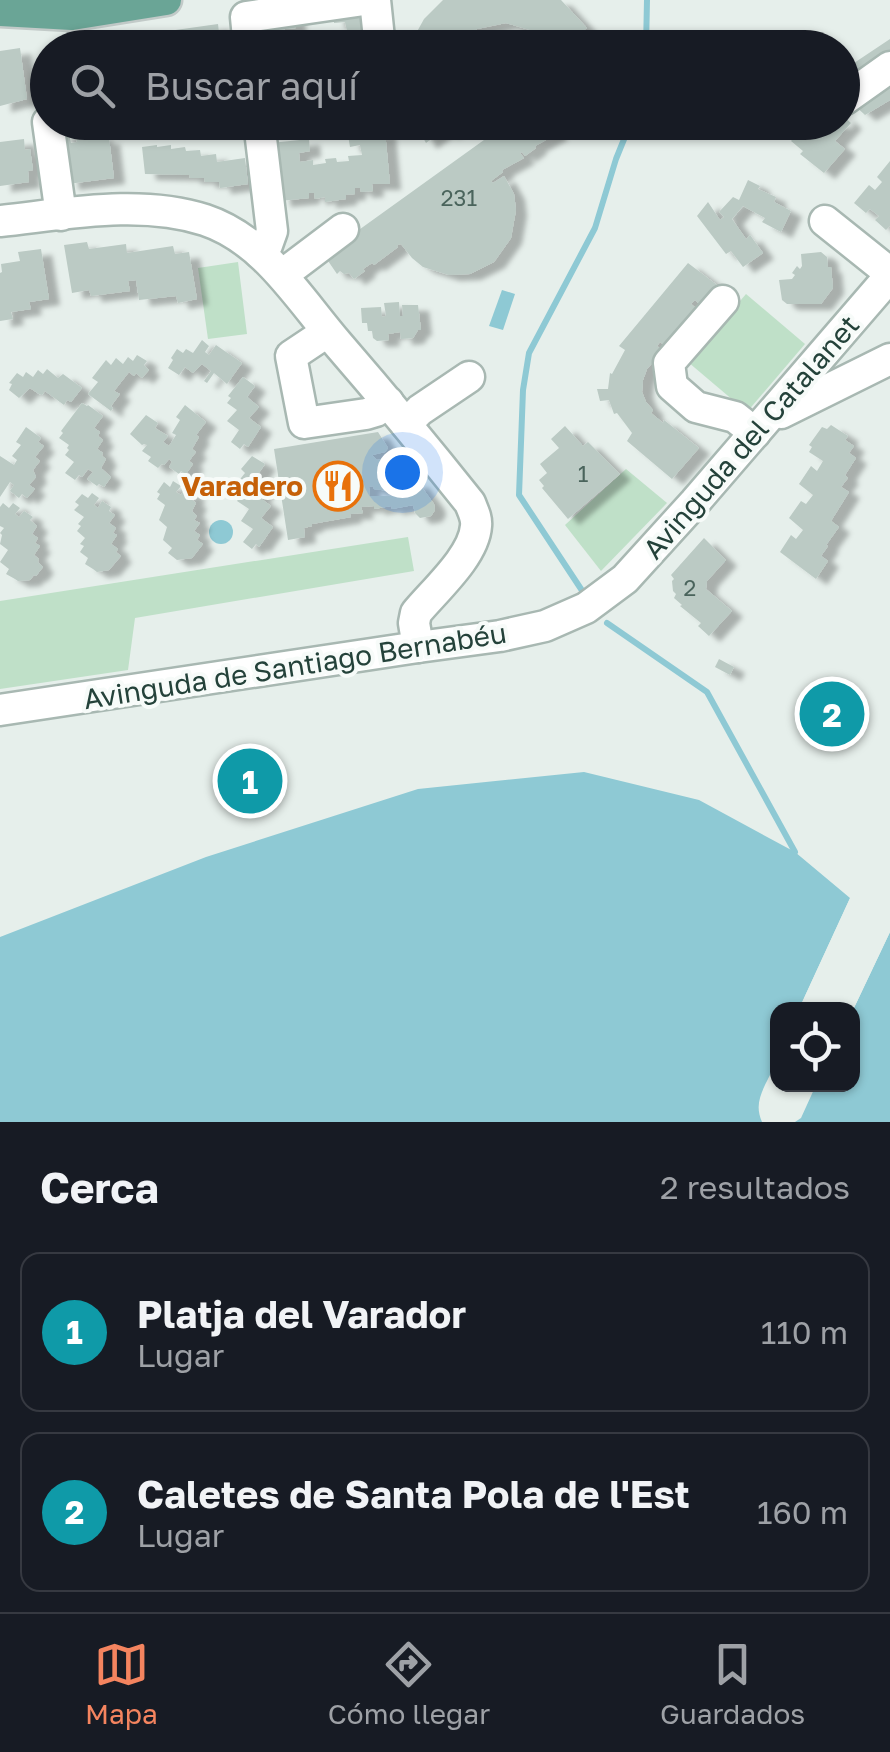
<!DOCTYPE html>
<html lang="es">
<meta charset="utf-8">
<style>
:root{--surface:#171b24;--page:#20242c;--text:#f1f3f6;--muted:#9ea1a6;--line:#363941;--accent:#f4845f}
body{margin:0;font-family:"Golos Text",sans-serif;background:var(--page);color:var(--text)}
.controls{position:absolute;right:30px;bottom:30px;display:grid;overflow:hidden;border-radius:20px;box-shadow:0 2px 8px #0004}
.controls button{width:90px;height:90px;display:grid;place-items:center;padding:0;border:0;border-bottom:2px solid var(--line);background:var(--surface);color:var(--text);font:50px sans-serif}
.you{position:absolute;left:402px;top:472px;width:35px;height:35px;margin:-25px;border:8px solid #fff;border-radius:50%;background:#1a73e8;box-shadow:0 0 0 15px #1a73e833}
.badge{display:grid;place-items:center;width:65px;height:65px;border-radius:50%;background:var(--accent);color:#fff;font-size:32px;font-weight:700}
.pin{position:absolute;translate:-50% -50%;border:5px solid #fff;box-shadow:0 2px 10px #0006}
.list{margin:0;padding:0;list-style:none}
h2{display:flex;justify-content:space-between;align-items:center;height:130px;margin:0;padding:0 40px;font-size:42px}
h2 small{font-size:32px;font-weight:400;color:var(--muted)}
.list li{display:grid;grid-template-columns:65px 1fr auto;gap:30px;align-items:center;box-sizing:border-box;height:160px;margin:0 20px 20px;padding:0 20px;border:2px solid var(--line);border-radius:20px}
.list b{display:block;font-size:38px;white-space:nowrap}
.list p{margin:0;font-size:32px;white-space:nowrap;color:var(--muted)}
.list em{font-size:32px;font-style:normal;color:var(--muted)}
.icon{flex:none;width:55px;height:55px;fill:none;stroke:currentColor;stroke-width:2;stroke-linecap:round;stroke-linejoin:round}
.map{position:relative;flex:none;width:890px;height:1122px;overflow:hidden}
.search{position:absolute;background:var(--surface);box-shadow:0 2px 8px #0004;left:30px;right:30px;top:30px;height:110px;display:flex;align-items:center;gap:25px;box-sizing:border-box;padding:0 35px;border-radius:55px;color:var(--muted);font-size:38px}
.sheet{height:490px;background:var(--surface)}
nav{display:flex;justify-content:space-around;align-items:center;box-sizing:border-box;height:140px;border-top:2px solid var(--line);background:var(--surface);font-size:28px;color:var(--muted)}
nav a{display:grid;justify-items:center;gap:5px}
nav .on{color:var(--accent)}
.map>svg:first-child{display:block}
.green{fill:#bfe0c8}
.water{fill:#8ec9d4}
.pier{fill:#e6efeb}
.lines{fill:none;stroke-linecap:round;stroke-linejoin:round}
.stream{stroke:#8ec9d4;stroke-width:6}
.building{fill:#bbcac4;filter:url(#shadow)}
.minor-casing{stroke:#a8b8b2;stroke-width:35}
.major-casing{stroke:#c2cac8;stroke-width:35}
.minor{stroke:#fff;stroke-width:30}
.major{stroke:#6aa596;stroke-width:30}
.labels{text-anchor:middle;stroke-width:8;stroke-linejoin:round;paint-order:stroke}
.number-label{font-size:22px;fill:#4a645c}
.street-label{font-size:28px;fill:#24423a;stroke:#f7fbf9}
.food-label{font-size:28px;font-weight:bold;fill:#c56008;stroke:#f7fbf9;text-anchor:end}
</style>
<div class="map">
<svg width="890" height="1122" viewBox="0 0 890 1122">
<defs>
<filter id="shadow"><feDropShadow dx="11" dy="6" stdDeviation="2.5" flood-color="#0004"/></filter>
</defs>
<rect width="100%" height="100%" fill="#e6efeb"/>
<g class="green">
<polygon points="238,262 247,334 208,339 198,268"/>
<polygon points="746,294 805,344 747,412 688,362"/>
<polygon points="626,469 667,503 601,571 565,525"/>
<polygon points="408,537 414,571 135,618 128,670 0,689 0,601"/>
</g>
<g class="water">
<polygon points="181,123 234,123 231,139 180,130"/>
<polygon points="502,290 515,294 503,330 489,326"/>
<circle cx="221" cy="532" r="12"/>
<path d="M 584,772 L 699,800 L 795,852 L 850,898 L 799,1009 L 778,1009 C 777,1025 781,1045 776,1060 C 770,1082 751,1098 762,1122 L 0,1122 L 0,937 L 206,857 L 418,789 Z"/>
<polygon points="890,932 890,1122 795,1122 801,1118 816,1085 852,1084 853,1010"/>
</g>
<g class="pier">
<polygon points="852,894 855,900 805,1009 799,1009"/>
<polygon points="890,927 890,932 853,1010 848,1009 885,930"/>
</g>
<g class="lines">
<g class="stream">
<polyline points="646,48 647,0"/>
<polyline points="583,592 519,495 523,390 529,353 595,228 616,159 631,122"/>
<polyline points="607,623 707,692 795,852"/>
</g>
</g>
<g class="building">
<polygon points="443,0 561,0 587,28 584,30 579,41 567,48 550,48 530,30 506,23 477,29 456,48 408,48 424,19"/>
<polygon points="370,6 376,48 260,48 257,20 294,15 296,28 284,29 286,38 299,37 300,41 311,39 310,35 322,34 322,39 334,37 333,32 347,31 345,22 334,23 333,11"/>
<polygon points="218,24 221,48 69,48 69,45"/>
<polygon points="890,39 890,58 842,91 842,71"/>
<polygon points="20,48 27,99 0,106 0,51"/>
<polygon points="890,80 890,100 865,115 853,104"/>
<polygon points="842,115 851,123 835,141 845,149 824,173 800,154 803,151 791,141 807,122 842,122"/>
<polygon points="414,122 462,122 448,133 444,130 426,143"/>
<polygon points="509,122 554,122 552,127 557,134 535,146 536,148 525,156 522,152 520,153 524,158 502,170 503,172 491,181 493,183 504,176 514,194 516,210 511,238 494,262 470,274 449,275 423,267 412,258 401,244 397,245 398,247 374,265 372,263 363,269 365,271 354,279 349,273 344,274 340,271 337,274 324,255"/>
<polygon points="385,131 390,184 372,184 373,191 361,192 360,188 355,188 355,194 346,195 346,199 325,202 325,197 315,199 314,193 309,193 309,198 280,201 271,143 309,139 310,151 299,153 300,162 313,160 313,165 326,163 325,159 336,158 337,162 349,161 348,156 362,155 360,145 350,147 348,135"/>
<polygon points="93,132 95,137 101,134 103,139 109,138 114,178 68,184 61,133 69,133 71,143 77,142 76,138"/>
<polygon points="24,139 25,150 30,149 33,170 28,171 29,182 0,186 0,142"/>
<polygon points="157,145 157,147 171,145 171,149 185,147 186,151 200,150 201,156 216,154 217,162 245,158 248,184 220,188 219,182 205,182 204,178 190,178 189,175 145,174 142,147"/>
<polygon points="890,161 890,226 886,230 875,220 879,216 870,209 866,213 854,203 869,185 875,190 882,182 877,177"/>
<polygon points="748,180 760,186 758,189 776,197 774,202 791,211 781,232 762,222 765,218 743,206 732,219 746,239 750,235 763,253 743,267 731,251 726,254 697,216 708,202 720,220 724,217 719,212 733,197 739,200"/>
<polygon points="87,242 89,249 126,244 127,253 173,246 175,254 189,252 197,299 178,303 176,296 139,300 136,280 128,281 130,291 91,296 89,290 72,293 64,245"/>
<polygon points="41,249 49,299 29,302 31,309 11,312 13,319 0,321 0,273 2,272 1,264 20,261 18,252"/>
<polygon points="821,252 827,257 828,267 831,267 833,288 821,304 787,304 782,300 779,280 792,279 795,275 792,273 797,266 800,269 802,266 801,254"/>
<polygon points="688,263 717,285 700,305 695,300 691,304 697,309 667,347 660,342 657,346 663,351 647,369 643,380 642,392 646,402 653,410 651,413 663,423 664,420 699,448 672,479 627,441 632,433 617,413 614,414 609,400 600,401 597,389 608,389 610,373 612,374 625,350 619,346"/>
<polygon points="399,302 400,316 403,316 402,305 418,305 421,330 418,330 413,338 401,339 400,332 388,334 389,340 377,341 373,338 372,331 368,331 367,323 362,323 361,308 381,307 382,317 386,316 384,303"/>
<polygon points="202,340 209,346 205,352 209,355 216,345 242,363 227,384 214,373 207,383 204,381 211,371 202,364 193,373 185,367 179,375 168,368 173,360 171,358 177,349 183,353 186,349 193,353"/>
<polygon points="137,355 147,361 144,365 149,370 142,378 136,373 134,376 129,372 114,391 120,394 111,406 113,408 111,411 88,394 98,382 92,378 106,360 111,365 116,358 123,364 128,357 133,361"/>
<polygon points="47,369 58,378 63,374 82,388 71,402 67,400 64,405 45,391 42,395 39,394 30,388 19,398 9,390 12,384 9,383 17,373 23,377 26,372 33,377 38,370 43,374"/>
<polygon points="243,377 255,386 247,397 259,407 249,418 261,427 248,447 244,444 240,449 231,442 239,430 227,421 237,410 227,403 231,398 228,396"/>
<polygon points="82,403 87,406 88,405 103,416 94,428 100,432 98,436 103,440 97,449 103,453 102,456 106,459 101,468 111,477 104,487 99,484 97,486 87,479 93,472 88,469 82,477 79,475 75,480 65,473 74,462 65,455 69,450 67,448 69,445 59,438 63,433 61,431"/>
<polygon points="185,405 206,422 196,435 199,437 192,449 196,452 189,461 193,464 186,474 181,471 179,474 169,467 172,462 169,459 164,465 162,464 158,468 148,461 151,457 142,451 147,445 144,444 142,445 130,434 146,415 158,423 155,428 168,436 163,442 169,446 176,435 172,433 180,420 176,417"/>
<polygon points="831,425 848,436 845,440 854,446 849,453 856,458 845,475 848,478 841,487 849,492 831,521 839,527 826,545 828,546 821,556 828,561 816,579 780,552 791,535 796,539 803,530 789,518 801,501 806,504 813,495 799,484 811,466 817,471 823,461 809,452 812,447 809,445 822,427 827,429"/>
<polygon points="565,426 583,446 588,442 620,474 568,519 542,488 544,486 539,480 547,473 540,464 559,448 551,439"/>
<polygon points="26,427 41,438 38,442 44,446 35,457 40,461 33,470 36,477 29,485 35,489 27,498 22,494 19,498 10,491 14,485 10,482 0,497 0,456 14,465 17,460 12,456 21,445 16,442"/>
<polygon points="378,432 388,448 385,452 372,455 377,460 386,458 402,462 403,469 408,468 410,482 396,485 389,491 374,489 373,486 369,487 370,496 409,496 411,492 408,487 414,481 418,482 434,504 435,510 431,516 420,518 415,513 413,505 392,509 391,506 374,509 374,506 361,507 363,513 350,514 351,517 312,524 312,526 304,528 305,537 288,540 274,449"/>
<polygon points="252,456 265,464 256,477 267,485 259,497 271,506 261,518 273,527 259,547 256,544 252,549 243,542 253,529 241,521 249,509 237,501 246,489 237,483 245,473 241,469"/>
<polygon points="173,481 181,486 176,492 181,495 185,489 195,495 191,499 196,503 192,511 197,516 194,520 200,523 194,531 200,535 197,540 203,544 192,558 177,560 168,553 172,548 163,540 167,527 159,520 165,505 157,499 160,494 157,492 164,482 170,487"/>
<polygon points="92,493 99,498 94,505 98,508 102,501 111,507 109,511 115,515 109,523 116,528 113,533 117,535 111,544 118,549 116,552 121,556 109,570 97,572 93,569 85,564 88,558 80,552 84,546 80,544 85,538 77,531 81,526 78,524 84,517 74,510 79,505 75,502 82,494 88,498"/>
<polygon points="3,503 9,508 13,503 20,508 15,514 19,517 24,511 33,517 30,520 37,526 32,534 38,538 35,543 40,546 34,555 39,559 38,562 43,567 36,576 34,575 30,580 18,581 15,579 6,574 9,569 0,562 8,550 0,544 2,535 0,533 4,528 0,526 0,507"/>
<polygon points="704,538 726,560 707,581 706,589 732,611 709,636 698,626 701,623 680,606 682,605 674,598 676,594 673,591 672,581 674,579 671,575"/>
<polygon points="719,659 734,667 730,675 715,667"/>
</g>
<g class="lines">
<g class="minor-casing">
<g id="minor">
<polyline points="375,0 380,48"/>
<polyline points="249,48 246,17 364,0"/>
<polyline points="845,99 890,67"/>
<polyline points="48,122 61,215"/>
<polyline points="259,122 272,231 267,245 260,253"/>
<path d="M 0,221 C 66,214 140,199 205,220 C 265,240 299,299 338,344 C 383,396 427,449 470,503 C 473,511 477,518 476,526 C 474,556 435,590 416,613 L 414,623 L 418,647"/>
<polyline points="825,221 890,273"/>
<polyline points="282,275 343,229"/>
<polyline points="723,301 669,363 672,386 696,407 735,417 755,433"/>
<polyline points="327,332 291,356 304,423 366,414 376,411 388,402"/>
<polyline points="781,413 890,359"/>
<polyline points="406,424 420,410 469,377"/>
<polyline points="0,710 418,647 500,636 545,626 586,608 625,579 695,502 890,276"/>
</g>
</g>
<g class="major-casing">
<polyline id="major" points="0,11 72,15 166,0"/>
</g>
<use href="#minor" class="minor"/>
<use href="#major" class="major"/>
</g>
<defs>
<g id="restaurant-ring" transform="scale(2.5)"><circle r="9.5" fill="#f7fbf9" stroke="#e8710a" stroke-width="1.5"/><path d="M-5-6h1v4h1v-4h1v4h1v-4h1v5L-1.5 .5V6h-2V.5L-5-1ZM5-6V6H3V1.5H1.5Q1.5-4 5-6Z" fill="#e8710a"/></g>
</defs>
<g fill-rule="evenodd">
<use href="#restaurant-ring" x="338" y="486"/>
</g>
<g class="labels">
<g class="number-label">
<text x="459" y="206">231</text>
<text x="583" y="482">1</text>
<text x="690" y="596">2</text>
</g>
<g class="street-label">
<text transform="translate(751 437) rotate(-49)" y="10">Avinguda del Catalanet</text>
<text transform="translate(295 666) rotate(-9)" y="10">Avinguda de Santiago Bernabéu</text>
</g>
<g class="food-label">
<text x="303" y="496">Varadero</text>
</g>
</g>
</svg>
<div class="controls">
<button><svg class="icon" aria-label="locate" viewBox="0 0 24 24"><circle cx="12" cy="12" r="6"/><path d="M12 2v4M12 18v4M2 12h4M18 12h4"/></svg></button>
</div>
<div class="you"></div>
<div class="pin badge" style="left:250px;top:781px;background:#0f9aa8">1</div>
<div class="pin badge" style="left:832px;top:714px;background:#0f9aa8">2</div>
<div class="search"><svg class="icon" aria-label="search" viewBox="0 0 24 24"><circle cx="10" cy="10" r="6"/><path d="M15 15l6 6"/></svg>Buscar aquí</div>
</div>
<section class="sheet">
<h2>Cerca<small>2 resultados</small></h2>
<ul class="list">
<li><span class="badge" style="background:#0f9aa8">1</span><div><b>Platja del Varador</b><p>Lugar</p></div><em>110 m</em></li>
<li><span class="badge" style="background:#0f9aa8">2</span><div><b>Caletes de Santa Pola de l'Est</b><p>Lugar</p></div><em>160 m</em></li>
</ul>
</section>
<nav>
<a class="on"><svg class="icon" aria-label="map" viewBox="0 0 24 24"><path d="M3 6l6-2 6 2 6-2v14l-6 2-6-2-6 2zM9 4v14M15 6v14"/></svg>Mapa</a>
<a><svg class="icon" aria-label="directions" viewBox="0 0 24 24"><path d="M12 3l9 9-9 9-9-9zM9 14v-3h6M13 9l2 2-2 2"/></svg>Cómo llegar</a>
<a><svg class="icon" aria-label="saved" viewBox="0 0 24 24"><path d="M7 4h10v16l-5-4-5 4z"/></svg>Guardados</a>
</nav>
